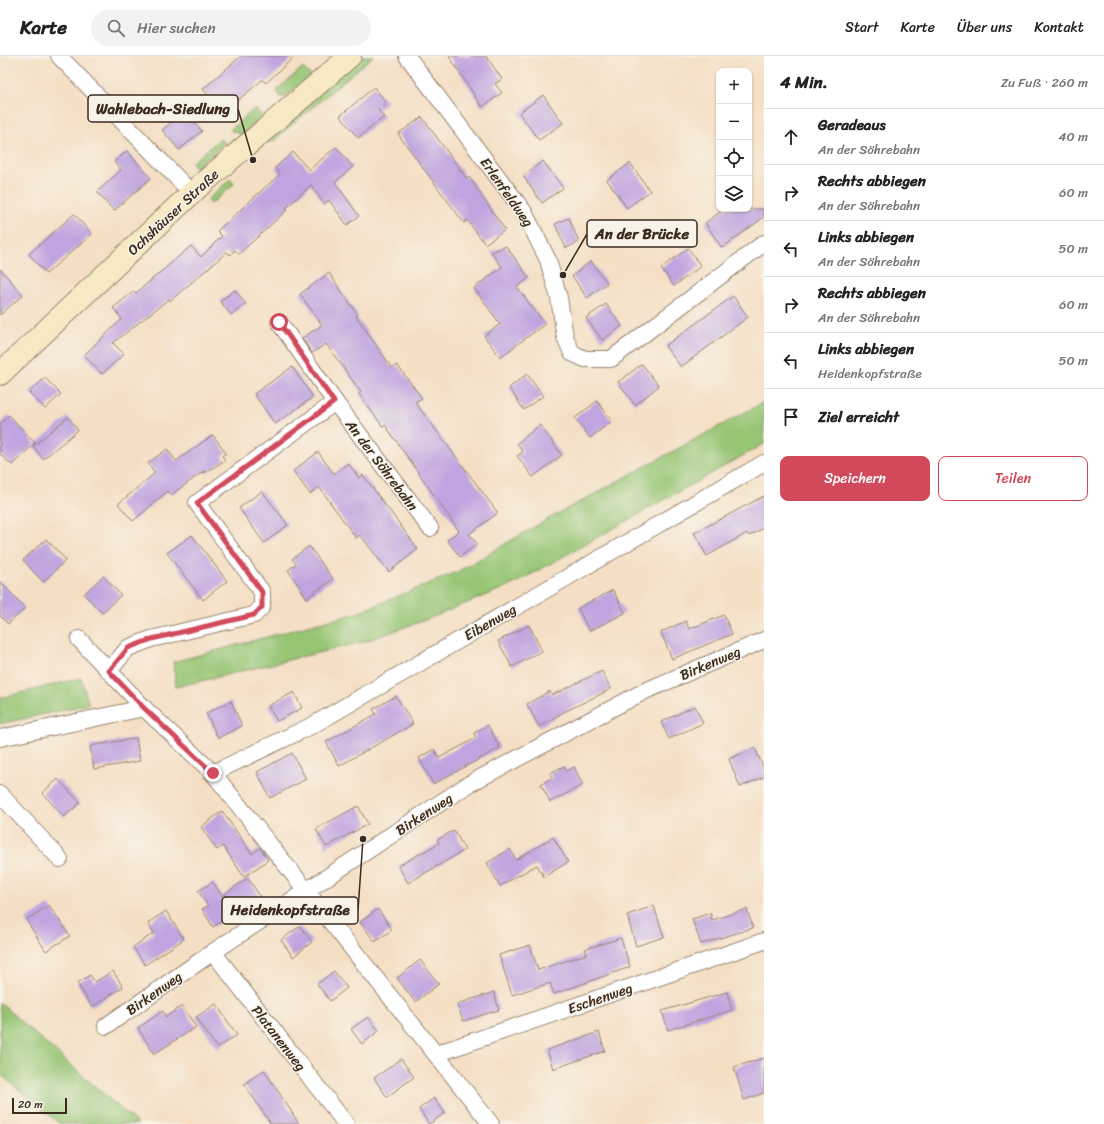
<!DOCTYPE html>
<html lang="de">
<meta charset="utf-8">
<style>
:root{--surface:#fff;--page:#f2f2f2;--text:#222;--muted:#767676;--line:#e0e0e0;--accent:#d1495b}
body{margin:0;font-family:Sriracha,sans-serif;background:var(--page);color:var(--text)}
.controls{position:absolute;right:12px;top:12px;display:grid;overflow:hidden;border-radius:8px;box-shadow:0 1px 3px #0004}
.controls button{width:36px;height:36px;display:grid;place-items:center;padding:0;border:0;border-bottom:1px solid var(--line);background:var(--surface);color:var(--text);font:20px sans-serif}
.scale{position:absolute;left:12px;bottom:10px;width:55px;box-sizing:border-box;padding-left:4px;border:2px solid #3b2a1e;border-top:0;font-size:11px;line-height:14px;white-space:nowrap;color:#3b2a1e;-webkit-text-stroke:3px #f7f3e8;paint-order:stroke}
.stop{position:absolute;width:12px;height:12px;margin:-9px;border:3px solid #d1495b;border-radius:50%;background:#fff}
.stop.end{background:#d1495b;border-color:#fff;box-shadow:0 1px 4px #0008}
.list{margin:0;padding:0;list-style:none}
h2{display:flex;justify-content:space-between;align-items:center;height:52px;margin:0;padding:0 16px;font-size:17px}
h2 small{font-size:13px;font-weight:400;color:var(--muted)}
.list li{display:grid;grid-template-columns:26px 1fr auto;gap:12px;align-items:center;box-sizing:border-box;height:56px;padding:0 16px;border-top:1px solid var(--line)}
.list b{display:block;font-size:15px;white-space:nowrap}
.list p{margin:0;font-size:13px;white-space:nowrap;color:var(--muted)}
.list em{font-size:13px;font-style:normal;color:var(--muted)}
.actions{display:flex;gap:8px;padding:12px 16px}
.actions a{flex:1;padding:9px 0;border:1px solid var(--accent);border-radius:8px;text-align:center;font-size:14px;color:var(--accent)}
.actions .main{background:var(--accent);color:#fff}
.icon{flex:none;width:22px;height:22px;fill:none;stroke:currentColor;stroke-width:2;stroke-linecap:round;stroke-linejoin:round}
.map{position:relative;flex:none;width:764px;height:1068px;overflow:hidden}
header{display:flex;align-items:center;gap:24px;box-sizing:border-box;height:56px;padding:0 20px;background:var(--surface);border-bottom:1px solid var(--line)}
header strong{font-size:19px}
nav{display:flex;gap:22px;margin-inline-start:auto;font-size:14px}
.search{width:280px;height:36px;background:var(--page);display:flex;align-items:center;gap:10px;box-sizing:border-box;padding:0 14px;border-radius:22px;color:var(--muted);font-size:15px}
main{display:flex}
aside{flex:1;background:var(--surface)}
.map>svg:first-child{display:block}
.green{fill:#96c573;stroke:#687848}
.building{fill:#bfa4df}
.lines{fill:none;stroke-linecap:round;stroke-linejoin:round}
.street-casing{stroke:#988471;stroke-width:18}
.secondary-casing{stroke:#988471;stroke-width:24}
.street{stroke:#fff;stroke-width:16}
.secondary{stroke:#f6e9c3;stroke-width:22}
.route{stroke:#d1495b;stroke-width:5}
.labels{text-anchor:middle;stroke-width:3;stroke-linejoin:round;paint-order:stroke}
.street-label{font-size:14px;fill:#3b2a1e;stroke:#f7f3e8}
.leader{fill:none;stroke:#3b2a1e;stroke-width:1.5}
.callout-dot{fill:#3b2a1e;stroke:#f7f3e8;stroke-width:1.5}
.callout{fill:#f7f3e8;stroke:#3b2a1e;stroke-width:1.5}
.callout-label{font-size:15px;text-anchor:middle;font-weight:bold;fill:#3b2a1e}
</style>
<header>
<strong>Karte</strong>
<div class="search"><svg class="icon" aria-label="search" viewBox="0 0 24 24"><circle cx="10" cy="10" r="6"/><path d="M15 15l6 6"/></svg>Hier suchen</div>
<nav><a>Start</a><a>Karte</a><a>Über uns</a><a>Kontakt</a></nav>
</header>
<main>
<div class="map">
<svg width="764" height="1068" viewBox="0 0 764 1068">
<rect width="100%" height="100%" fill="#f7f3e8"/>
<filter id="ink" filterUnits="userSpaceOnUse"><feTurbulence type="fractalNoise" baseFrequency=".025" numOctaves="2"/><feDisplacementMap in="SourceGraphic" scale="8" xChannelSelector="R" yChannelSelector="G"/><feConvolveMatrix kernelMatrix="1 2 1 2 8 2 1 2 1" color-interpolation-filters="sRGB"/></filter>
<filter id="wash" filterUnits="userSpaceOnUse"><feTurbulence type="fractalNoise" baseFrequency=".012" numOctaves="4" result="noise"/><feDisplacementMap in="SourceGraphic" scale="16" xChannelSelector="R" yChannelSelector="G"/><feGaussianBlur stdDeviation="0.9" result="paint"/><feColorMatrix in="noise" values="0 0 0 0 0 0 0 0 0 0 0 0 0 0 0 0 0 1.4 0 .05"/><feComposite in="paint" operator="in"/></filter>
<g filter="url(#wash)">
<rect width="100%" height="100%" fill="#f4dfc4"/>
<g class="green">
<path d="M 363,0 L 373,0 L 280,79 C 276,85 271,87 264,85 Z"/>
<polygon points="302,12 311,19 284,42 280,40 277,34"/>
<polygon points="255,52 263,61 243,79 230,74"/>
<polygon points="220,83 225,87 196,112 191,107"/>
<polygon points="230,123 234,128 211,148 207,144"/>
<polygon points="764,346 764,388 516,527 428,563 363,586 176,631 173,606 357,557 457,516 548,463"/>
<polygon points="81,622 89,648 0,668 0,642"/>
<polygon points="0,947 138,1068 60,1068 0,1018"/>
</g>
<g id="blocks">
<g class="building">
<polygon points="241,0 295,0 266,27 262,24 223,57 203,33"/>
<polygon points="449,0 486,0 502,23 495,28 502,37 482,51"/>
<polygon points="374,31 386,46 378,54 384,61 358,82 340,60"/>
<polygon points="543,39 563,67 539,84 519,57"/>
<polygon points="185,55 202,75 179,94 162,74"/>
<polygon points="422,61 467,123 469,121 505,174 485,188 467,164 464,167 398,78"/>
<polygon points="336,91 353,111 335,126 359,160 347,169 329,144 324,148 311,129 286,152 287,154 239,198 235,194 230,199 227,196 170,245 169,243 113,287 124,298 102,318 84,299 122,263 113,252 134,235 136,237 191,190 201,201 222,180 217,175 280,118 275,112 293,96 309,114"/>
<polygon points="127,95 151,122 114,155 97,136 121,114 114,106"/>
<polygon points="543,105 563,132 542,147 523,120"/>
<polygon points="630,107 650,135 627,152 607,124"/>
<polygon points="724,153 764,153 764,161 722,192 705,167"/>
<polygon points="74,158 92,178 46,218 29,198"/>
<polygon points="569,162 579,186 566,192 555,168"/>
<polygon points="506,190 529,222 517,231 545,268 500,301 484,280 500,268 474,232 502,211 491,196"/>
<polygon points="688,192 701,210 674,230 661,212"/>
<polygon points="591,205 607,227 587,242 572,220"/>
<polygon points="0,213 23,239 0,259"/>
<polygon points="329,217 358,259 356,260 392,312 397,309 422,342 415,346 498,457 469,478 477,488 460,501 447,484 459,475 385,369 383,371 359,338 361,336 326,288 312,297 302,282 322,269 300,238"/>
<polygon points="235,234 246,248 231,259 220,245"/>
<polygon points="733,240 748,261 681,311 665,290"/>
<polygon points="606,248 622,270 602,284 586,262"/>
<polygon points="642,308 659,330 635,349 618,326"/>
<polygon points="292,311 313,341 275,368 254,338"/>
<polygon points="527,318 543,340 524,354 509,332"/>
<polygon points="45,322 61,338 45,353 29,336"/>
<polygon points="597,345 612,365 590,382 575,362"/>
<polygon points="9,359 35,387 12,409 0,398 0,368"/>
<polygon points="68,361 78,374 43,403 33,390"/>
<polygon points="540,369 562,399 533,421 517,400 523,396 517,387"/>
<polygon points="213,379 226,397 222,400 225,404 205,417 204,415 171,439 168,435 133,465 118,448 155,417 148,407 167,393 176,405"/>
<polygon points="318,396 334,418 348,407 359,422 363,419 418,493 389,516 360,479 356,482 319,431 310,438 293,415"/>
<polygon points="262,435 288,469 264,487 239,452"/>
<polygon points="764,440 764,472 749,480 747,477 707,500 694,477"/>
<polygon points="192,479 227,525 203,544 167,497"/>
<polygon points="46,483 66,504 43,526 23,504"/>
<polygon points="309,490 333,523 307,542 288,514 296,508 292,503"/>
<polygon points="103,520 121,539 102,557 84,538"/>
<polygon points="0,525 25,552 8,568 0,560"/>
<polygon points="613,534 625,557 589,575 578,552"/>
<polygon points="724,559 732,578 672,603 661,576 686,565 689,573"/>
<polygon points="529,569 542,595 512,611 498,585"/>
<polygon points="602,615 611,633 562,657 539,671 527,648 550,635 552,639"/>
<polygon points="294,636 302,652 277,665 268,650"/>
<polygon points="396,640 413,668 339,710 326,686 376,658 373,653"/>
<polygon points="231,645 242,670 218,682 206,657"/>
<polygon points="695,650 703,667 669,683 661,666"/>
<polygon points="488,669 500,692 433,728 419,702 434,693 439,702 476,682 474,677"/>
<polygon points="136,682 140,705 94,713 90,690"/>
<polygon points="755,692 764,713 764,721 740,731 729,703"/>
<polygon points="292,697 306,723 270,742 257,716"/>
<polygon points="564,710 566,715 574,711 583,729 550,746 541,728 552,722 550,717"/>
<polygon points="58,723 80,747 64,761 42,737"/>
<polygon points="358,750 368,768 326,791 316,773"/>
<polygon points="222,755 252,798 260,792 268,804 244,821 223,790 217,794 201,771"/>
<polygon points="454,774 465,794 408,827 398,810 439,787 437,784"/>
<polygon points="553,781 568,806 544,821 537,809 500,830 487,807 510,793 516,804"/>
<polygon points="248,822 260,840 213,871 202,853 208,850 198,835 213,826 222,840"/>
<polygon points="49,849 70,880 46,895 26,864"/>
<polygon points="654,850 664,881 636,890 627,859"/>
<polygon points="378,853 392,874 375,886 360,866"/>
<polygon points="747,853 753,872 701,888 692,863 710,857 712,864"/>
<polygon points="166,855 184,883 145,909 133,891 154,877 148,867"/>
<polygon points="300,870 312,886 293,901 281,884"/>
<polygon points="621,882 630,911 554,938 550,927 512,939 499,899 530,889 538,914 587,898 585,893"/>
<polygon points="420,904 439,928 415,946 397,922"/>
<polygon points="113,915 123,931 92,951 77,927 90,919 95,926"/>
<polygon points="334,915 347,932 330,945 317,928"/>
<polygon points="494,936 499,954 463,965 457,948"/>
<polygon points="727,936 732,954 668,974 662,955"/>
<polygon points="216,948 237,979 217,992 196,961"/>
<polygon points="182,950 196,971 154,998 138,972 163,955 166,961"/>
<polygon points="368,961 379,975 362,988 351,973"/>
<polygon points="599,976 605,995 553,1013 547,994"/>
<polygon points="764,1002 764,1037 744,1044 734,1011"/>
<polygon points="401,1003 414,1021 387,1041 374,1022"/>
<polygon points="264,1014 291,1055 299,1068 271,1068 244,1028"/>
<polygon points="434,1042 445,1057 429,1068 419,1053"/>
</g>
</g>
</g>
<g filter="url(#ink)">
<use href="#blocks" fill-opacity="0" stroke="#988471" stroke-width="1"/>
<g class="lines">
<g class="street-casing">
<g id="street">
<polyline points="59,0 183,128"/>
<polyline points="407,0 524,156 548,204 559,242 565,281 572,297 585,303 611,303 764,187"/>
<polyline points="279,266 335,346"/>
<polyline points="79,583 144,652"/>
<polyline points="109,615 128,592 151,583 254,559 262,551 262,536 197,447 335,346 430,472"/>
<polyline points="0,682 144,652 213,717 491,1068"/>
<polyline points="213,717 313,669 764,407"/>
<polyline points="0,738 60,803"/>
<polyline points="213,896 346,1068"/>
<polyline points="106,970 213,896 469,728 645,635 764,584"/>
<polyline points="436,998 764,885"/>
</g>
</g>
<g class="secondary-casing">
<polyline id="secondary" points="0,318 195,134 350,0"/>
</g>
<use href="#street" class="street"/>
<use href="#secondary" class="secondary"/>
</g>
</g>
<g class="lines" filter="url(#ink)">
<polyline class="route" points="213,717 144,652 109,615 128,592 152,583 254,559 262,551 262,536 197,447 334,346 279,266"/>
</g>
<g class="labels">
<g class="street-label">
<text transform="translate(507 136) rotate(55)" y="5">Erlenfeldweg</text>
<text transform="translate(173 156) rotate(-43)" y="5">Ochshäuser Straße</text>
<text transform="translate(382 409) rotate(53)" y="5">An der Söhrebahn</text>
<text transform="translate(490 566) rotate(-30)" y="5">Eibenweg</text>
<text transform="translate(710 607) rotate(-23)" y="5">Birkenweg</text>
<text transform="translate(424 758) rotate(-33)" y="5">Birkenweg</text>
<text transform="translate(154 937) rotate(-35)" y="5">Birkenweg</text>
<text transform="translate(600 942) rotate(-19)" y="5">Eschenweg</text>
<text transform="translate(279 982) rotate(52)" y="5">Platanenweg</text>
</g>
</g>
<path class="leader" d="M253 104L238 53M563 219L587 178M363 783L358 854"/>
<g class="callout-dot">
<circle cx="253" cy="104" r="4"/>
<circle cx="563" cy="219" r="4"/>
<circle cx="363" cy="783" r="4"/>
</g>
<g class="callout">
<rect x="88" y="39" width="150" height="27" rx="4"/>
<rect x="587" y="164" width="110" height="27" rx="4"/>
<rect x="222" y="841" width="136" height="27" rx="4"/>
</g>
<g class="callout-label">
<text x="163" y="58">Wahlebach-Siedlung</text>
<text x="642" y="183">An der Brücke</text>
<text x="290" y="859">Heidenkopfstraße</text>
</g>
</svg>
<div class="controls">
<button>+</button>
<button>−</button>
<button><svg class="icon" aria-label="locate" viewBox="0 0 24 24"><circle cx="12" cy="12" r="6"/><path d="M12 2v4M12 18v4M2 12h4M18 12h4"/></svg></button>
<button><svg class="icon" aria-label="layers" viewBox="0 0 24 24"><path d="M12 4l9 5-9 5-9-5zM3 14l9 5 9-5"/></svg></button>
</div>
<div class="scale">20 m</div>
<div class="stop" style="left:279px;top:266px"></div>
<div class="stop end" style="left:213px;top:717px"></div>
</div>
<aside>
<h2>4 Min.<small>Zu Fuß · 260 m</small></h2>
<ul class="list">
<li><svg class="icon" aria-label="ahead" viewBox="0 0 24 24"><path d="M12 20V5M6 11l6-6 6 6"/></svg><div><b>Geradeaus</b><p>An der Söhrebahn</p></div><em>40 m</em></li>
<li><svg class="icon" aria-label="right" viewBox="0 0 24 24"><path d="M7 20v-9h11M14 6l5 5-5 5"/></svg><div><b>Rechts abbiegen</b><p>An der Söhrebahn</p></div><em>60 m</em></li>
<li><svg class="icon" aria-label="left" viewBox="0 0 24 24"><path d="M17 20v-9H6M10 6l-5 5 5 5"/></svg><div><b>Links abbiegen</b><p>An der Söhrebahn</p></div><em>50 m</em></li>
<li><svg class="icon" aria-label="right" viewBox="0 0 24 24"><path d="M7 20v-9h11M14 6l5 5-5 5"/></svg><div><b>Rechts abbiegen</b><p>An der Söhrebahn</p></div><em>60 m</em></li>
<li><svg class="icon" aria-label="left" viewBox="0 0 24 24"><path d="M17 20v-9H6M10 6l-5 5 5 5"/></svg><div><b>Links abbiegen</b><p>Heidenkopfstraße</p></div><em>50 m</em></li>
<li><svg class="icon" aria-label="arrive" viewBox="0 0 24 24"><path d="M6 21V4h12l-3 4 3 4H6"/></svg><div><b>Ziel erreicht</b></div></li>
</ul>
<div class="actions"><a class="main">Speichern</a><a>Teilen</a></div>
</aside>
</main>
